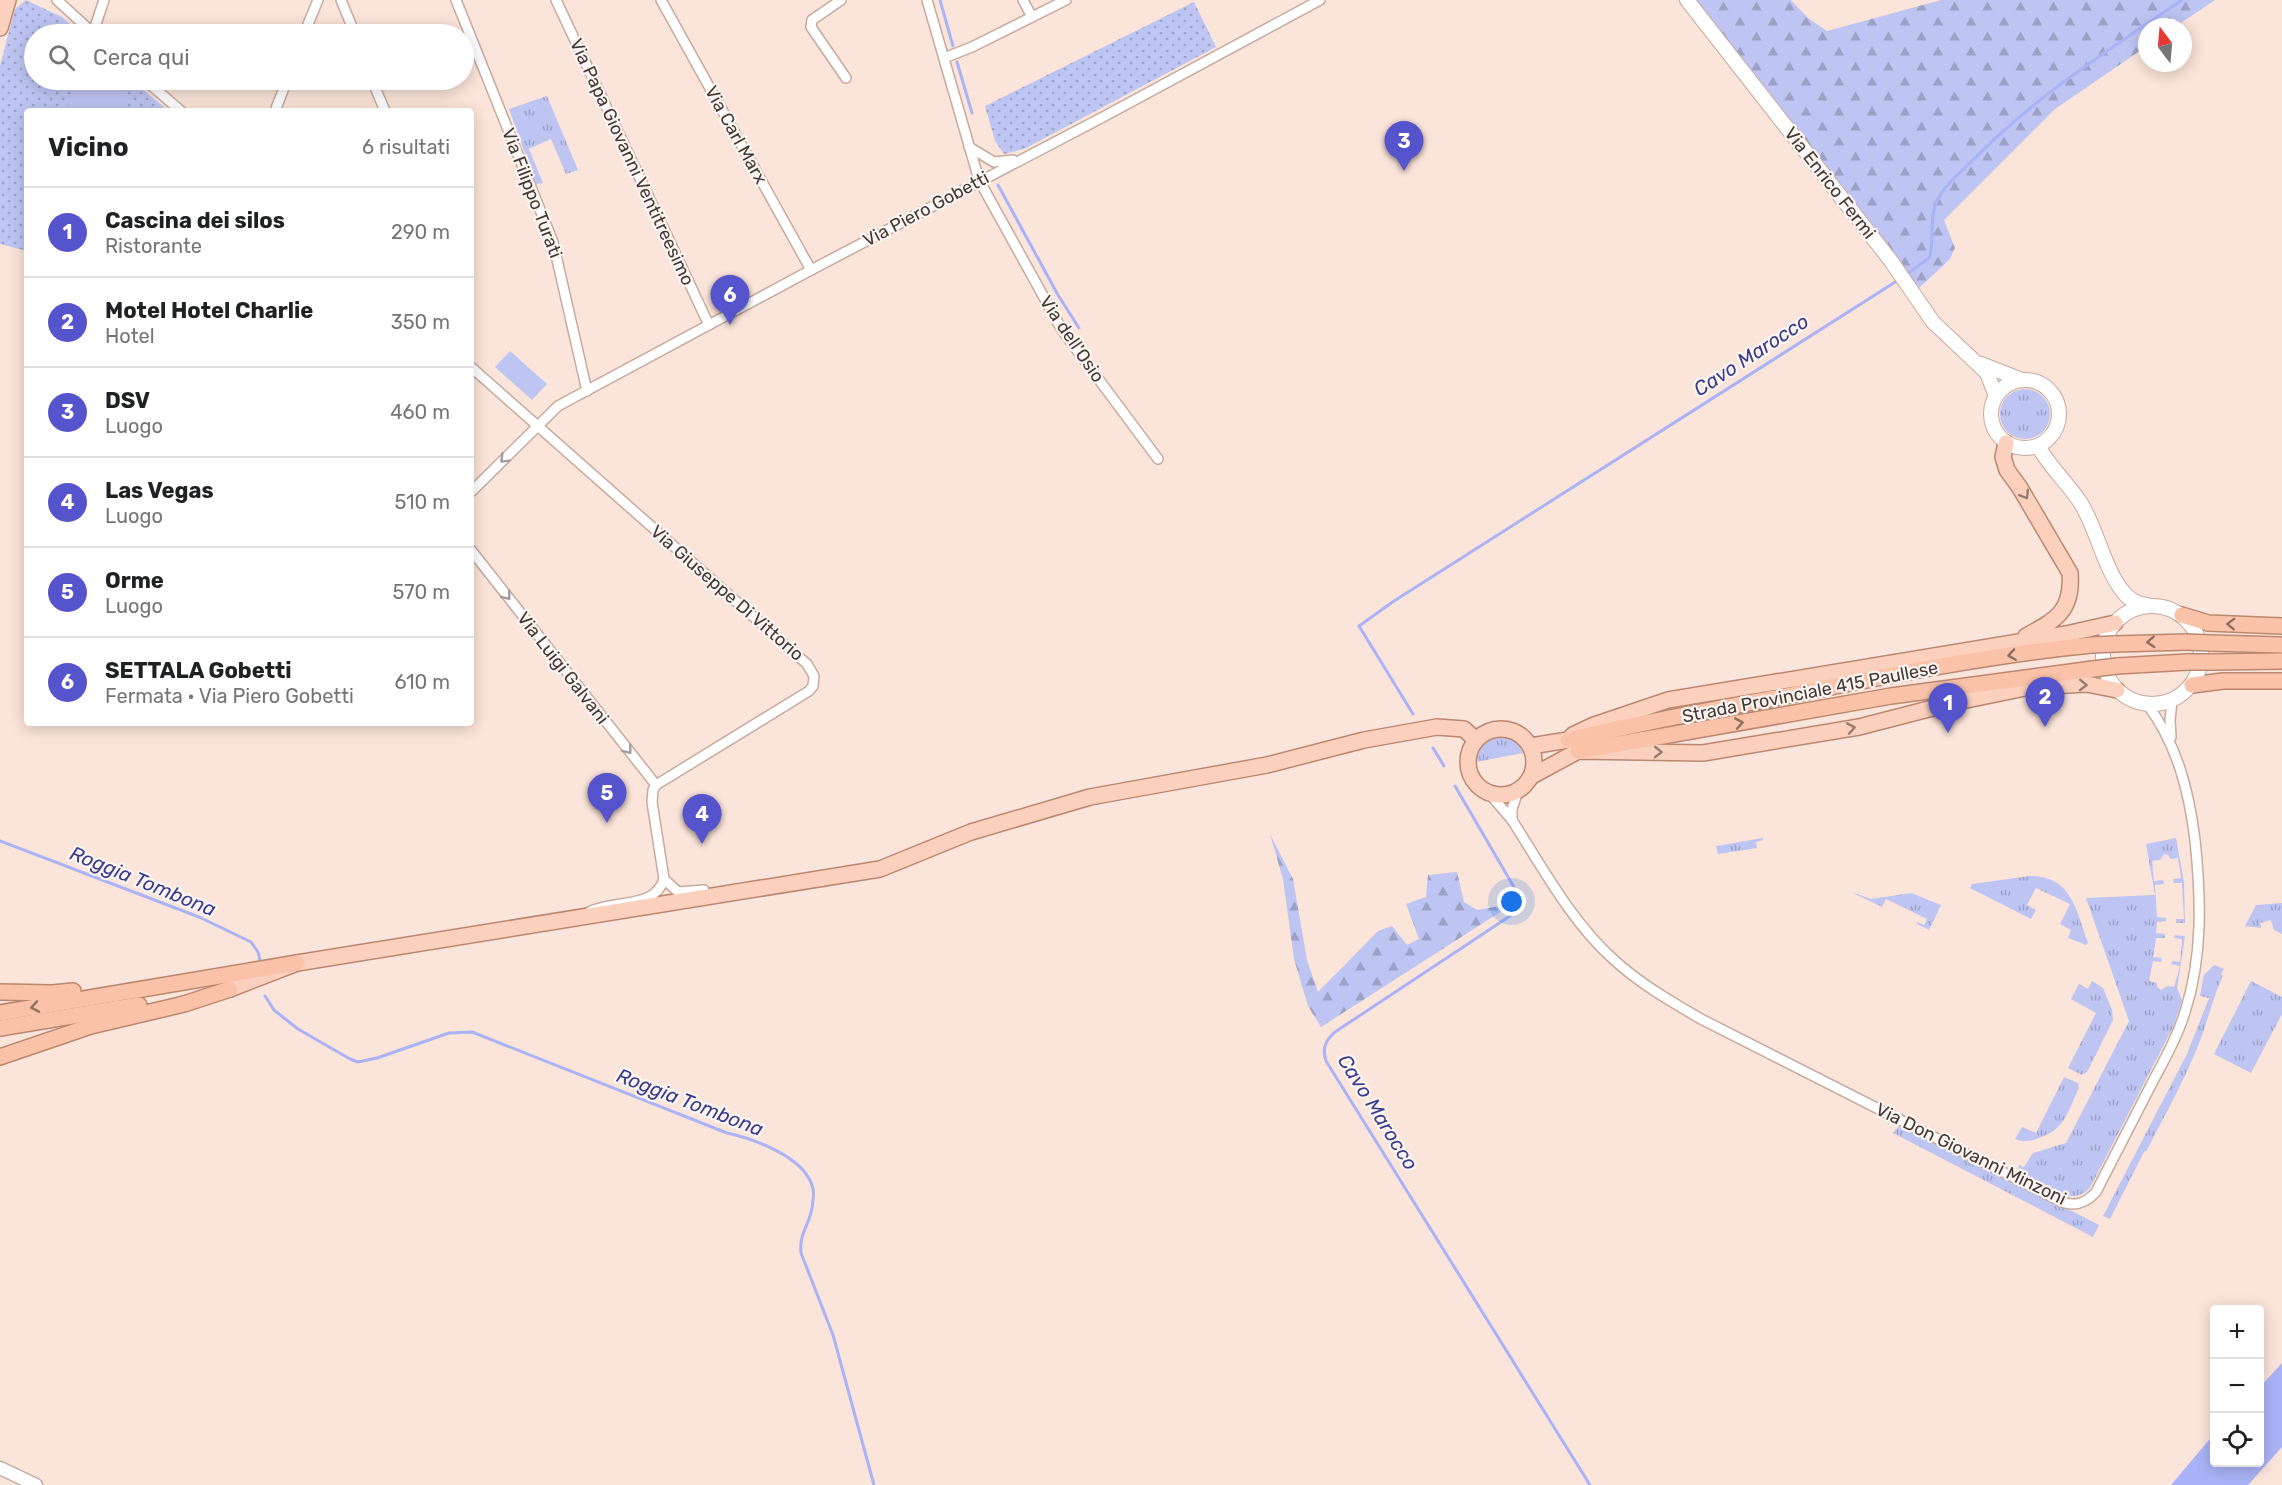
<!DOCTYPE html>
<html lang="it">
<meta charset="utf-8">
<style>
:root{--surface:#fff;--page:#f6f6f6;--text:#202124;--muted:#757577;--line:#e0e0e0;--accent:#5554cc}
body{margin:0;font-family:Rubik,sans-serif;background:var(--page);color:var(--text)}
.controls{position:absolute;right:18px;bottom:18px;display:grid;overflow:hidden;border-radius:6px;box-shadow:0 3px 15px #0003}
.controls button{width:54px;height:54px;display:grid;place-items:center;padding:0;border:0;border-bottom:2px solid var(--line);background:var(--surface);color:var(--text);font:30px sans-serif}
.compass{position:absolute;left:2138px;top:18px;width:54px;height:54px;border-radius:50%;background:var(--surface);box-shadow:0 3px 15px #0003;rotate:344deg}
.you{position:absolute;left:1512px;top:902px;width:21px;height:21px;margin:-15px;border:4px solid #fff;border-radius:50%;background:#1a73e8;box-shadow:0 0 0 9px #1a73e833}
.badge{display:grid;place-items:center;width:39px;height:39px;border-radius:50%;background:var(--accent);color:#fff;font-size:20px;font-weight:700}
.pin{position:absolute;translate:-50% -50px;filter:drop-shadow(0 2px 3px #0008)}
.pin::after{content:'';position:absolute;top:32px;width:21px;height:18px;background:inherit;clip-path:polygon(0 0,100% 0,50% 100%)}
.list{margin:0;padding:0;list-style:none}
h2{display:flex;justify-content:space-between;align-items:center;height:78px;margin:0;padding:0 24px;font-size:26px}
h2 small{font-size:20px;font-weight:400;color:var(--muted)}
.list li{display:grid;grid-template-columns:39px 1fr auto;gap:18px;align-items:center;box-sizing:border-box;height:90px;padding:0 24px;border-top:2px solid var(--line)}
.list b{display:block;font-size:22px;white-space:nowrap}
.list p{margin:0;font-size:20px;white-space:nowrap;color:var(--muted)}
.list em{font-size:20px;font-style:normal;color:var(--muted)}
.icon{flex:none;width:33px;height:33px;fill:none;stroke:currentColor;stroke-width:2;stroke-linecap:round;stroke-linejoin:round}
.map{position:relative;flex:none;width:2282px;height:1485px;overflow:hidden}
.search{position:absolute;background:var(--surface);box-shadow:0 3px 15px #0003;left:24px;top:24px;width:450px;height:66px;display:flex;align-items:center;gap:15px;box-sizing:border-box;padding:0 21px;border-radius:33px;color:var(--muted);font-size:22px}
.panel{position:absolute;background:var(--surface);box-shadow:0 3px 15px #0003;left:24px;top:108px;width:450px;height:618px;border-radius:6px}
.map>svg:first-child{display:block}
.grass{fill:url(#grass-tufts)}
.forest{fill:url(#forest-firs)}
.park{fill:url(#park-dots)}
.pitch{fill:#bec5f3}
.water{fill:#aab3f7}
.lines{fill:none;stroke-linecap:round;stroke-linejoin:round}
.stream{stroke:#aab3f7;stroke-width:3}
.minor-casing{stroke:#c6ab9e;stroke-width:12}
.tertiary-casing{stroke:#c6ab9e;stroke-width:15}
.secondary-casing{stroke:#c6ab9e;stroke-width:16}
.primary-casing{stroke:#ba8871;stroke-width:18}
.trunk-casing{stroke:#ba8871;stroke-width:18}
.minor{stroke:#fff;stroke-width:9}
.tertiary{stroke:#fff;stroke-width:12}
.secondary{stroke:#fff;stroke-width:14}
.primary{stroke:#fbd1be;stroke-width:15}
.trunk{stroke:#fac2a8;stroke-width:15}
.trunk-bridge-casing{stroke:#ba8871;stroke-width:18;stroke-linecap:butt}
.trunk-bridge{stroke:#fac2a8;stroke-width:15}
.oneway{stroke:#a29c9a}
.oneway2{stroke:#967d72}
.oneway3{stroke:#8d7062}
.labels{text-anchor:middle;stroke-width:4.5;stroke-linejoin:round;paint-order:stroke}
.street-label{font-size:18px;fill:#443934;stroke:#fbf5f2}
.water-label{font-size:20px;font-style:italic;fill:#3b3c8b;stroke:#fbf5f2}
</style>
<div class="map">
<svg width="2282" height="1485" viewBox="0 0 2282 1485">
<defs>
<pattern id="grass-tufts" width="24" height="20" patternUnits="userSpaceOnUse" patternTransform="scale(1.5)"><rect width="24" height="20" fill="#bec5f3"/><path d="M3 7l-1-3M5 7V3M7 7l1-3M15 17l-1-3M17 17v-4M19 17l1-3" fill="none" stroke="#9ca1c6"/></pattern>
<pattern id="forest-firs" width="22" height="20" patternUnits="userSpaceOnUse" patternTransform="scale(1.5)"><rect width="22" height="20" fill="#bec5f3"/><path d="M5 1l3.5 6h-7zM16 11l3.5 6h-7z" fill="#9ca1c6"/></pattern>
<pattern id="park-dots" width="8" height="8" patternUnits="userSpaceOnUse" patternTransform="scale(1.5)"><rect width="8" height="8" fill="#bec5f3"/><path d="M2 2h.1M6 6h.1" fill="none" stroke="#9ca1c6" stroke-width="1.8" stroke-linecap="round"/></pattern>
</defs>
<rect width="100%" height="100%" fill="#fbe4d9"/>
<g class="grass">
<polygon points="547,96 578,170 566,174 551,139 529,149 543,183 536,184 509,109"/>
<circle cx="2025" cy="414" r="25"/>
<path d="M 1503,733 C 1515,736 1518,742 1523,753 L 1476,762 C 1475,742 1485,736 1503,733 Z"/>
<polygon points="1763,838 1763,840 1756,842 1757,848 1718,854 1716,846"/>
<path d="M 2176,838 L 2184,882 L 2185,923 L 2176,923 L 2176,919 L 2184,919 L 2182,883 L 2174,883 L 2173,879 L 2181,878 L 2178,858 L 2170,859 L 2168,855 L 2164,854 L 2160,860 L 2152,861 L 2154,881 L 2163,880 L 2164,884 L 2155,885 L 2157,917 L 2166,918 L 2166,921 L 2157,922 L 2156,933 L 2165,934 L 2165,938 L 2156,938 L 2153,957 L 2162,958 L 2161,962 L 2153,961 L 2149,981 L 2157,983 L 2157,987 L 2161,990 L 2167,986 L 2174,987 L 2180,966 L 2171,964 L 2172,961 L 2180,962 L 2182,939 L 2174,938 L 2175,935 L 2185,936 L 2177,988 L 2182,1000 L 2174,1025 L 2091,1186 C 2073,1211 2041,1183 2021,1173 L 2018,1170 L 2019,1165 L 2024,1167 L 2033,1153 L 2066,1143 L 2129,1021 L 2086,898 L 2155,895 L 2146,844 Z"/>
<path d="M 2030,876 C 2072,876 2076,910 2088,943 L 2086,945 L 2068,938 L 2071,930 L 2060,924 L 2070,904 L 2036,888 L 2027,905 L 2036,910 L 2031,919 L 1970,888 L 1972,884 Z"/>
<polygon points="1851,892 1871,899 1911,893 1941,905 1929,930 1917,924 1917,922 1924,925 1927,919 1886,899 1882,907"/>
<polygon points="2282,903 2282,934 2274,930 2271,920 2260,923 2261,928 2245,926 2256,905"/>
<path d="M 2214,965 L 2224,969 L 2221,974 L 2223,976 C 2213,997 2208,1020 2200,1041 C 2185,1079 2165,1115 2147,1150 L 2144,1152 L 2110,1219 L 2103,1216 L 2187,1054 L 2209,998 L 2200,996 L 2204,975 Z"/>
<polygon points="2092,981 2103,988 2112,1010 2113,1020 2087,1072 2082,1075 2068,1068 2096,1013 2071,999 2079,984 2088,989"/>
<polygon points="2251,981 2282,997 2282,1014 2251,1073 2214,1054"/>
<path d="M 2064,1077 L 2078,1083 L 2079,1088 C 2067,1112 2066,1129 2039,1138 C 2030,1141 2024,1143 2015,1139 L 2022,1127 L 2036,1133 Z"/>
<polygon points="1898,1127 1908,1127 1918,1132 2099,1225 2093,1237 1893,1133"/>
</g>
<g class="forest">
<polygon points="1695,0 1791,0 1808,18 1827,31 1941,0 2215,0 2175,27 2147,27 2147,46 2055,109 1944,220 1955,248 1950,259 1918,289 1899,259"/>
<polygon points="1270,834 1293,879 1307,960 1318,992 1378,931 1392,926 1407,945 1419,939 1406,904 1426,897 1428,875 1457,872 1464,902 1477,910 1500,906 1505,909 1321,1027 1308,1006 1294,959 1283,879"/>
</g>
<g class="park">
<polygon points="26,0 62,17 81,34 34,34 34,80 132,80 168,111 27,111 27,251 0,244 0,66 15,9"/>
<polygon points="1194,2 1216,47 1024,149 1004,154 995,141 985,106"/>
</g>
<g class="pitch">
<polygon points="78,80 85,80 131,97 126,111 66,111"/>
<polygon points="510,351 547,384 532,400 495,367"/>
</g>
<polygon class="water" points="2282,1363 2282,1447 2248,1485 2171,1485 2214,1434 2214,1462 2260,1462 2260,1387"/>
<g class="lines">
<g class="stream">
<polyline points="940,0 953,46"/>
<polyline points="957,62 972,113"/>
<polyline points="998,185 1058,295 1079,328"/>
<path d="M 1906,275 L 1930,257 C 1934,239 1929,215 1938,199 C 1946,183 1962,171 1975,158 C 2037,95 2109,50 2182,0"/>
<polyline points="1413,714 1359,626 1394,601 1900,279"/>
<polyline points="1433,748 1444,766"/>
<path d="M 1455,786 L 1518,894 L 1519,907 L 1516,912 L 1335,1032 C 1325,1041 1322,1048 1326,1061 L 1590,1485"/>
<polyline points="0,841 199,917 251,942 258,952 261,964"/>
<path d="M 265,996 L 274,1010 L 298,1029 L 350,1059 L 358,1062 L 377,1058 L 449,1033 L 472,1032 L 727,1133 C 754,1139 802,1156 812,1185 C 815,1192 813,1201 812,1208 C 809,1226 799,1233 801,1253 L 833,1335 L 874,1485"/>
</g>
<g class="minor-casing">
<g id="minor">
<polyline points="57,0 94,34"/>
<polyline points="341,0 355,34"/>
<polyline points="456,0 553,242 587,391"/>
<polyline points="556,0 709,325"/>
<polyline points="661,0 811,270"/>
<polyline points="841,0 812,20 811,27 846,78"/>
<polyline points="927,0 979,180 1062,330 1158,459"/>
<polyline points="1023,0 1032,17"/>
<polyline points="93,33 104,0"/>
<polyline points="304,34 318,0"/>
<polyline points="944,58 972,47 1066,0"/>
<polyline points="145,80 181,111"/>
<polyline points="372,80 385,111"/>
<polyline points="275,111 287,80"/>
<polyline points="969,147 994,162 1013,160"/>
<polyline points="471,367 807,664 814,676 813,686 809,691 656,785 653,790 652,802 664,879 678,892 704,890"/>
<polyline points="471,492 558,406 811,270 1103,117 1320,0"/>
<polyline points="471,550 656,785"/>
<polyline points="2171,737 2170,720 2172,701"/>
<polyline points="1489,793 1512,820 1512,809 1518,791"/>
<path d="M 1512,820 C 1542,867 1571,921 1613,959 C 1639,983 1670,1001 1701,1019 L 2062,1202 C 2076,1207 2086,1203 2096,1192 C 2114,1157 2132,1122 2150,1087 C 2163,1062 2177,1038 2185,1012 C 2203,956 2201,898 2195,840 C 2189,791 2177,744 2147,704"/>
<path d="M 589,912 C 613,899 655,910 664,879"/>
</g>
</g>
<g class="tertiary-casing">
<polyline id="tertiary" points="0,1468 36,1485"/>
</g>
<g class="secondary-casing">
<g id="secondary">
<polyline points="1687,0 1891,261 1933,322 1987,373 1996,396"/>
<polyline points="1981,364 2022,380"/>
<circle cx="2025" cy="414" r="34"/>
<path d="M 2038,446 C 2050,468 2069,484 2082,505 C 2097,531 2104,566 2121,589 C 2127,598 2136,604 2147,605"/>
<circle cx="2152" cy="655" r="49"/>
</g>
</g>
<g class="primary-casing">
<g id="primary">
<polyline points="0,28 8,0"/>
<path d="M 2006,443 L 2003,457 L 2007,470 L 2020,488 L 2070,573 C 2073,611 2056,620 2026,636"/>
<circle cx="1501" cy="762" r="33"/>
<polyline points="1531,746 1568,740 1573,735 1594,725 1668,700 2066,634 2115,623"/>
<polyline points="1532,776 1578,751 1703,753 1859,727 1952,703 2030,687 2087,684 2117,690"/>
<polyline points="230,989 297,963 880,869 971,832 1090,797 1267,765 1364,740 1437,727 1464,729 1476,740"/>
</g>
</g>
<g class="trunk-casing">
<g id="trunk">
<polyline points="2182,615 2208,623 2282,626"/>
<polyline points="2211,643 2282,645"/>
<polyline points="2115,644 2186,642"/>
<polyline points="2213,662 2282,661"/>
<polyline points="2117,666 2188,662"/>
<polyline points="2192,685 2223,681 2282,681"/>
<path d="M 1568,740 C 1642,722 1716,709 1791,695 C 1890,675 1990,655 2091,645"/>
<polyline points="1578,751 1891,696 2093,669"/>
<polyline points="0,992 52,993 73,991"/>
<polyline points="0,1013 297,963"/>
<polyline points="0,1028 139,1005"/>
<polyline points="0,1057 91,1026 184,1004 230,989"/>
</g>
</g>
<use href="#minor" class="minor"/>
<use href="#tertiary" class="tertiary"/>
<use href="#secondary" class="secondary"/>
<use href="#primary" class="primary"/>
<use href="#trunk" class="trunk"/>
<g class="trunk-bridge-casing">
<g id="trunk-bridge">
<polyline points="2186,642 2211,643"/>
<polyline points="2091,645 2115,644"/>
<polyline points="2188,662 2213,662"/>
<polyline points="2093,669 2117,666"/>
</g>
</g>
<use href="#trunk-bridge" class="trunk-bridge"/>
</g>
<defs><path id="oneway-chevron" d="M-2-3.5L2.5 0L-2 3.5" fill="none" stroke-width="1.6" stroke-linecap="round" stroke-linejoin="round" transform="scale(1.5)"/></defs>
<g class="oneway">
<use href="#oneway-chevron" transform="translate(504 459) rotate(135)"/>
<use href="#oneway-chevron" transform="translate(507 596) rotate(52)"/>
<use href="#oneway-chevron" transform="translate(628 750) rotate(52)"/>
</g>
<g class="oneway2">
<use href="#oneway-chevron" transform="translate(2025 495) rotate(58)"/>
<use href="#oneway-chevron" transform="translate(2083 685) rotate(1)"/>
<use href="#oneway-chevron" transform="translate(1851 728) rotate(-10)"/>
<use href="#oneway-chevron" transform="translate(1658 752) rotate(1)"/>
</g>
<g class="oneway3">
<use href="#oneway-chevron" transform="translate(2231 624) rotate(-178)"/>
<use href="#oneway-chevron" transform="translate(2151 642) rotate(177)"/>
<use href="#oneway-chevron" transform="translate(2012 655) rotate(171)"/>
<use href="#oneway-chevron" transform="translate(1739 723) rotate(-10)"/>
<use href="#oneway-chevron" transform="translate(35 1007) rotate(170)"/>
</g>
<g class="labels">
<g class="street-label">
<text transform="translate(736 135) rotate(61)" y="6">Via Carl Marx</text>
<text transform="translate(632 162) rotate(65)" y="6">Via Papa Giovanni Ventitreesimo</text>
<text transform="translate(1830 183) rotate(52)" y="6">Via Enrico Fermi</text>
<text transform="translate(532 193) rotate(69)" y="6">Via Filippo Turati</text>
<text transform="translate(926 209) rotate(-28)" y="6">Via Piero Gobetti</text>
<text transform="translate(1072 339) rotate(56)" y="6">Via dell'Osio</text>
<text transform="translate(727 593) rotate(41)" y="6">Via Giuseppe Di Vittorio</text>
<text transform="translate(563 668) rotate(52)" y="6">Via Luigi Galvani</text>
<text transform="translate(1810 692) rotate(-11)" y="6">Strada Provinciale 415 Paullese</text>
<text transform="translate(1971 1154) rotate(26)" y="6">Via Don Giovanni Minzoni</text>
</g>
<g class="water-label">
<text transform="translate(1751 355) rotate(-33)" y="7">Cavo Marocco</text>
<text transform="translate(143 881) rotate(22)" y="7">Roggia Tombona</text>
<text transform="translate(690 1102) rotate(21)" y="7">Roggia Tombona</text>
<text transform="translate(1378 1112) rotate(58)" y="7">Cavo Marocco</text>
</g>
</g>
</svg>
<div class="controls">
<button>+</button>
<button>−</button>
<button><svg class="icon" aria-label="locate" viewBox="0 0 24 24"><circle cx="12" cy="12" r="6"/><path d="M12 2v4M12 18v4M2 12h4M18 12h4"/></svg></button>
</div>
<svg class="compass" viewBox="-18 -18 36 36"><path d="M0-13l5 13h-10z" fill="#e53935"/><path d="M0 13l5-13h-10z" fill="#757577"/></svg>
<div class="you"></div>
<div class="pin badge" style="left:1948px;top:733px">1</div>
<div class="pin badge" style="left:2045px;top:727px">2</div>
<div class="pin badge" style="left:1404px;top:171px">3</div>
<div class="pin badge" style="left:702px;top:844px">4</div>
<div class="pin badge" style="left:607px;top:823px">5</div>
<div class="pin badge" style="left:730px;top:325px">6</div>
<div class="search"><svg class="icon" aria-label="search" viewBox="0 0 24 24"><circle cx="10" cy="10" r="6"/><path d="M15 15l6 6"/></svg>Cerca qui</div>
<section class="panel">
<h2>Vicino<small>6 risultati</small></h2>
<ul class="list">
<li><span class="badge">1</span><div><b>Cascina dei silos</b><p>Ristorante</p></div><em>290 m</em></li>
<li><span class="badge">2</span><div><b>Motel Hotel Charlie</b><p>Hotel</p></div><em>350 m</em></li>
<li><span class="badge">3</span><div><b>DSV</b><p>Luogo</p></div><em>460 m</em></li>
<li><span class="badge">4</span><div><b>Las Vegas</b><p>Luogo</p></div><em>510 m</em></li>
<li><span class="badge">5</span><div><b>Orme</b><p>Luogo</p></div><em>570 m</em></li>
<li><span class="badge">6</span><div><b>SETTALA Gobetti</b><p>Fermata · Via Piero Gobetti</p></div><em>610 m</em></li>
</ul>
</section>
</div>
